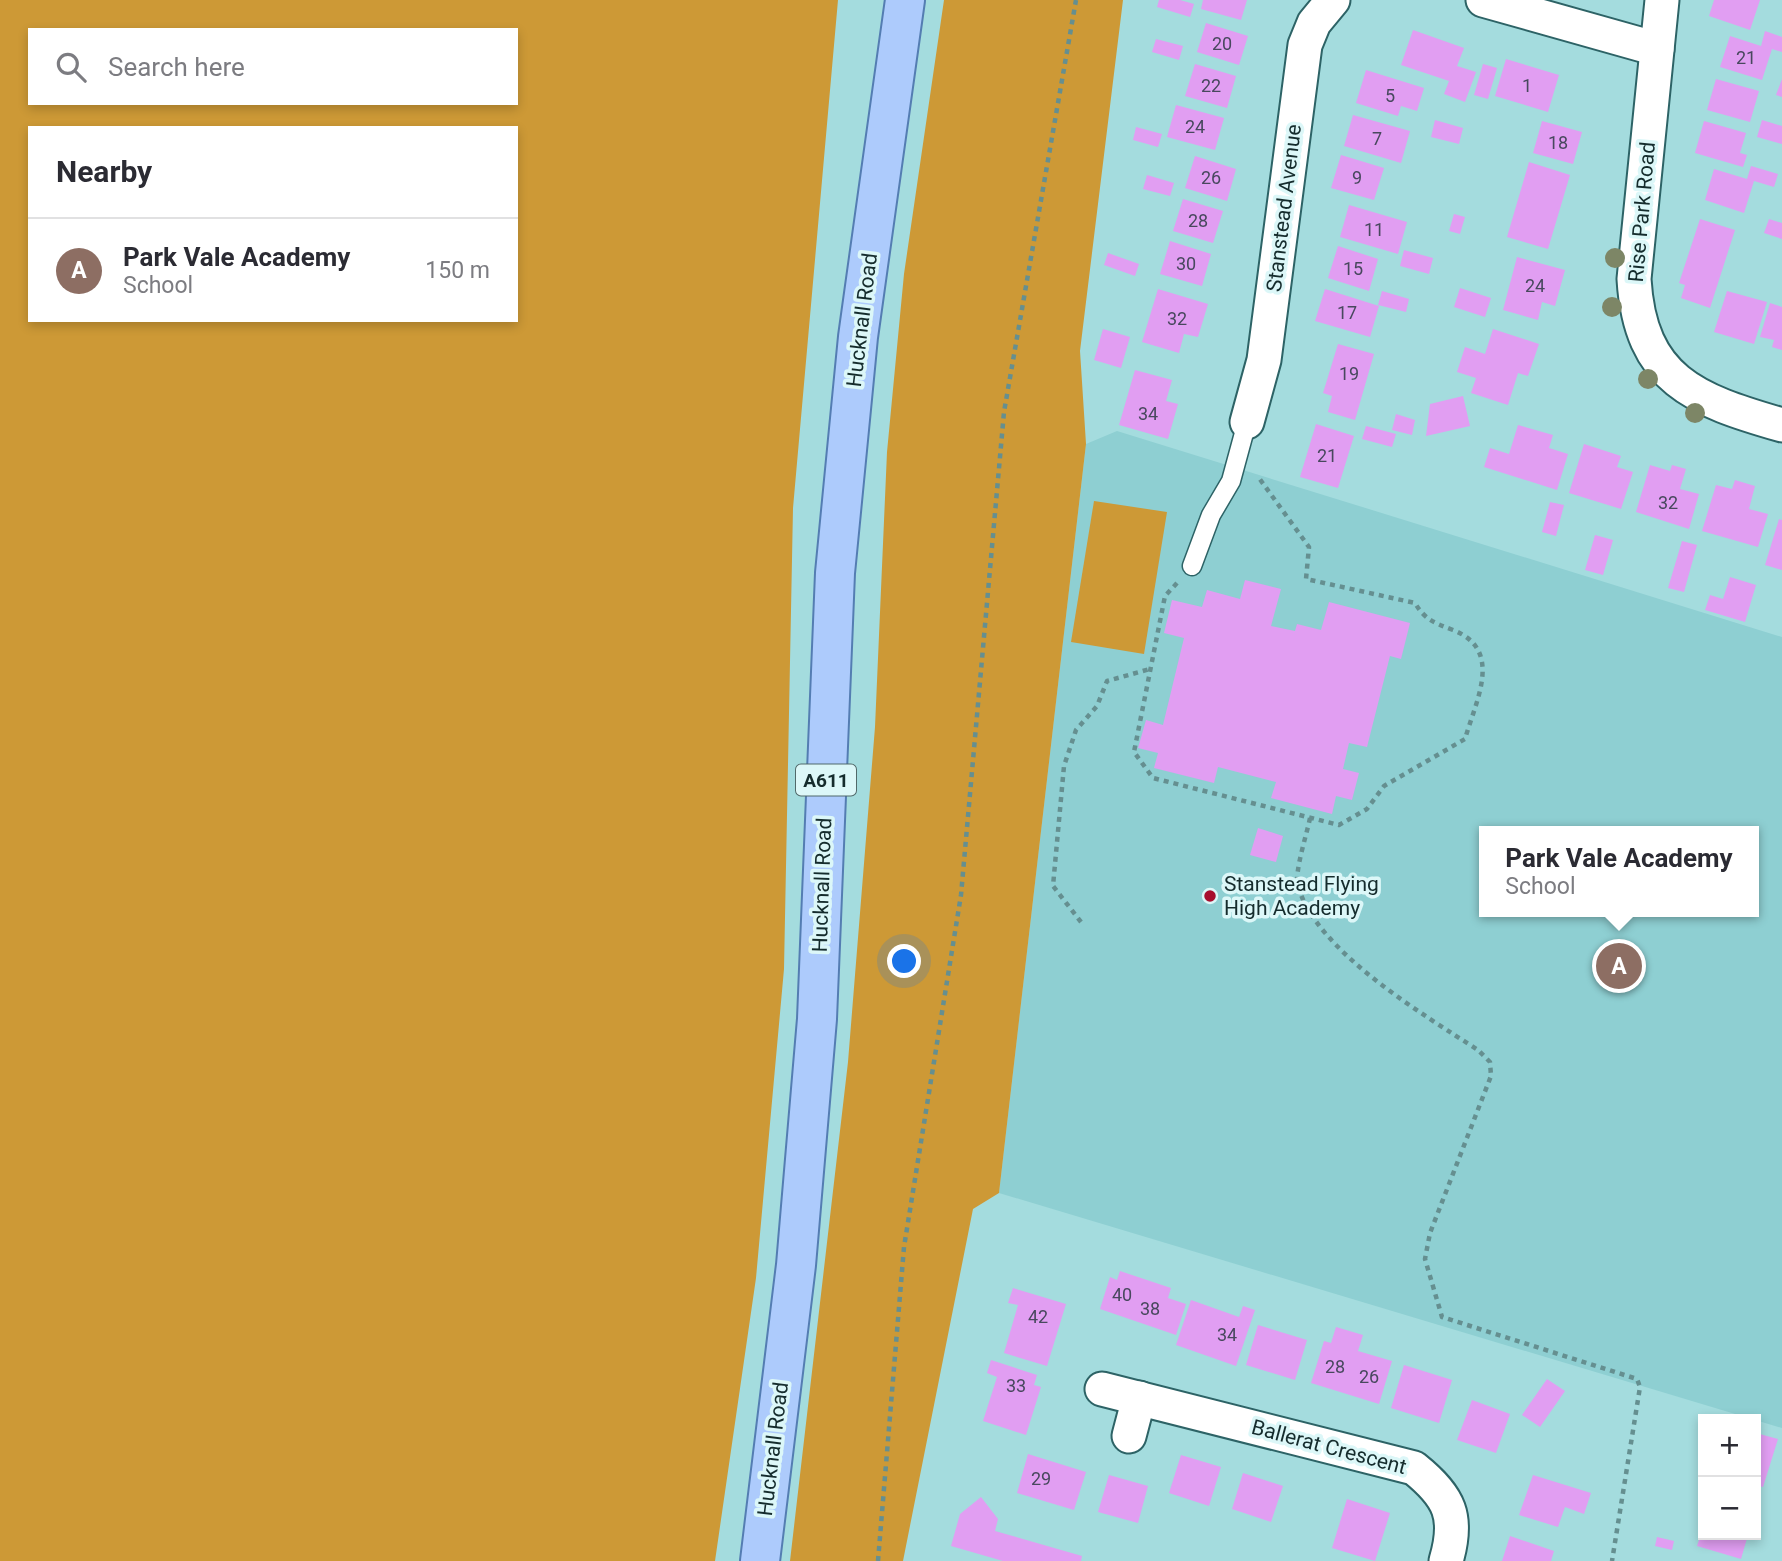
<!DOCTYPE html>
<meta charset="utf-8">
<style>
:root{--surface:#fff;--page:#f7f7f7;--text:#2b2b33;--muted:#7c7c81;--line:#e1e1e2;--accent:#7c3aed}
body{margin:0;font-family:Roboto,sans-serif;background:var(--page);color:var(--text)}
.controls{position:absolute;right:21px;bottom:21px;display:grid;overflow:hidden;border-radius:0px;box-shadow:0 4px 10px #0003}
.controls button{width:63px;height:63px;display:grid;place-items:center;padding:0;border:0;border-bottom:2px solid var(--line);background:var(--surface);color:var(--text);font:35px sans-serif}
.you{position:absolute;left:905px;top:962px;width:24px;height:24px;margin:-18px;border:5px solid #fff;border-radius:50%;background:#1a73e8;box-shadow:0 0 0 10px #1a73e833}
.badge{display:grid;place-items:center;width:46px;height:46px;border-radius:50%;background:var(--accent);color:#fff;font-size:23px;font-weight:700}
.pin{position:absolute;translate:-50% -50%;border:4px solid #fff;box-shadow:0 2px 7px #0006}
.popup{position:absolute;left:1479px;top:826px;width:280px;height:91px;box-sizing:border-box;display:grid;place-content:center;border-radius:0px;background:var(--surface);filter:drop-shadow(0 2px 5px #0005);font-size:23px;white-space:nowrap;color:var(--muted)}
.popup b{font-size:26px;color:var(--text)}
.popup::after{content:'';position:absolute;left:50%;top:100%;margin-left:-14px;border:14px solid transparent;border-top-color:var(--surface)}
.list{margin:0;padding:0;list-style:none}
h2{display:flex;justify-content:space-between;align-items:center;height:91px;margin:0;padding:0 28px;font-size:30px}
h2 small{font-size:23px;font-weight:400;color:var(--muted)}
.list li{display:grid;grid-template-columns:46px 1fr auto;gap:21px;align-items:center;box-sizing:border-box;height:105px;padding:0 28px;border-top:2px solid var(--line)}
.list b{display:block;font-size:26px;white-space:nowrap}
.list p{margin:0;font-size:23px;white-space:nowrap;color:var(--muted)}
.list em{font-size:23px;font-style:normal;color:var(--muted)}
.icon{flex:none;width:38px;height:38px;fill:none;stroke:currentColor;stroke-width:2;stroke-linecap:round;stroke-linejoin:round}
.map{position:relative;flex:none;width:1782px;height:1561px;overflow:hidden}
.search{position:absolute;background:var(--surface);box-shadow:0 4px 10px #0003;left:28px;top:28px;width:490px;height:77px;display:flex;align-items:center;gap:18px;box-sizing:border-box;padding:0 24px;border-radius:0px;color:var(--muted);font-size:26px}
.panel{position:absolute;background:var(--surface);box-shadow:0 4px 10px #0003;left:28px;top:126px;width:490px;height:196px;border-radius:0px}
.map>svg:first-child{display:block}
.built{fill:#8ecfd2;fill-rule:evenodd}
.green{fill:#cd9936;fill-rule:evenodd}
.building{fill:#e19ef2}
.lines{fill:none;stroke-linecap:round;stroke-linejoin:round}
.service-casing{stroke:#2d6366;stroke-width:21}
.minor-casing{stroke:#2d6366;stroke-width:37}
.primary-casing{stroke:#547db2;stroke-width:42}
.path{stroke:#658f90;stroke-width:4.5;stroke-dasharray:5 5;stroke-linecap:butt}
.service{stroke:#fff;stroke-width:18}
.minor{stroke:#fff;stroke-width:33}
.primary{stroke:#adcbfc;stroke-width:38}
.tree{fill:#7d8666}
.poi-dot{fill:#a70e2d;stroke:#dcf7f8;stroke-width:2.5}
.labels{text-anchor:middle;stroke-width:7;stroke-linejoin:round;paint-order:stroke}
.number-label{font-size:18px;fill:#48485e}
.shield{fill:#dcf7f8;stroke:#51696a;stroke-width:2}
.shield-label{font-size:19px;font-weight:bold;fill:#152c2d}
.street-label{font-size:21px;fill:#152c2d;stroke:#dcf7f8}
.poi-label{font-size:21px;fill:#152c2d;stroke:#dcf7f8;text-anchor:start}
</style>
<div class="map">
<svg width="1782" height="1561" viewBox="0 0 1782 1561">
<rect width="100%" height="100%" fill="#a4dcde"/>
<path class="built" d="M 1117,431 L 1782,637 L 1782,1428 L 999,1193 L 1086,444 ZM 1484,831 L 1754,831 L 1754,912 L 1484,912 Z"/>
<g class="green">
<path d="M 0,0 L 838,0 L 793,508 L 784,969 L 756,1278 L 715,1561 L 0,1561 ZM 30,30 L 516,30 L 516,103 L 30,103 ZM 30,128 L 516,128 L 516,320 L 30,320 Z"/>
<polygon points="944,0 1123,0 1080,351 1086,444 999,1193 973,1209 903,1561 790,1561 848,1062 875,727 887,452 904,274"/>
<polygon points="1094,501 1167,512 1144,654 1071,642"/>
</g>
<g class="building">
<polygon points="1159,0 1180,0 1194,4 1190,17 1157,7"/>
<polygon points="1203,0 1247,0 1241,20 1201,9"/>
<polygon points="1714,0 1760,0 1750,30 1709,16"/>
<polygon points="1206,23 1248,36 1239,65 1197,52"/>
<polygon points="1413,30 1464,48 1457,66 1476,72 1465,102 1444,94 1449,81 1401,65"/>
<polygon points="1765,31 1782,37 1782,52 1772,49 1762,80 1720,67 1730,36 1761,46"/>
<polygon points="1156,39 1183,46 1179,60 1152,52"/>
<polygon points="1506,59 1559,75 1548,112 1495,96"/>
<polygon points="1195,64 1236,76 1227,108 1185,96"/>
<polygon points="1483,64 1497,68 1488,99 1474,95"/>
<polygon points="1366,70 1424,88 1417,111 1401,106 1398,116 1356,103"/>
<polygon points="1716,79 1759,91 1750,122 1707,110"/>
<polygon points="1782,79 1782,97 1776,95"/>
<polygon points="1176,105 1224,118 1215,150 1167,137"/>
<polygon points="1353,115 1410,131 1401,163 1344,146"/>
<polygon points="1435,120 1463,128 1459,144 1431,137"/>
<polygon points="1762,120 1782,126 1782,144 1757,137"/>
<polygon points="1542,121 1582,132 1573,164 1533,153"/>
<polygon points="1704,121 1746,133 1740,153 1747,155 1743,167 1695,153"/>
<polygon points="1136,127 1162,134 1158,147 1133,140"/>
<polygon points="1341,155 1384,168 1374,200 1331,188"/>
<polygon points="1195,156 1236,169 1227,201 1185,188"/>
<polygon points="1529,162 1570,175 1548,249 1507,237"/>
<polygon points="1751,166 1778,174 1774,187 1754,181 1744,213 1705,200 1714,169 1747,179"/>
<polygon points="1147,175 1174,183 1170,196 1143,189"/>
<polygon points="1183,199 1223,211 1213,243 1173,231"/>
<polygon points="1349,205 1407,222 1398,254 1340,237"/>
<polygon points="1454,214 1465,217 1460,234 1449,231"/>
<polygon points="1700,219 1735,230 1710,308 1681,298 1685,285 1679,283"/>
<polygon points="1769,219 1782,223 1782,239 1764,233"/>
<polygon points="1170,241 1211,254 1202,286 1160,274"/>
<polygon points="1338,246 1378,259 1369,291 1328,278"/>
<polygon points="1404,250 1433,258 1429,274 1400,266"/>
<polygon points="1108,253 1139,264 1135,276 1104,265"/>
<polygon points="1517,257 1565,270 1555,306 1542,302 1538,320 1503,310"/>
<polygon points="1460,288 1491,298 1485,317 1454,307"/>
<polygon points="1158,289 1208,304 1198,337 1184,334 1179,353 1142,342"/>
<polygon points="1325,289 1379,306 1370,337 1315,321"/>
<polygon points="1382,291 1409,299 1406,312 1378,305"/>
<polygon points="1727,291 1767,302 1754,344 1714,332"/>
<polygon points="1770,303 1782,307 1782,350 1772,347 1774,340 1760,337"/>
<polygon points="1103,329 1130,337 1121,368 1094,360"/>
<polygon points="1493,329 1539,344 1528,376 1518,373 1508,405 1471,393 1476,378 1457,372 1465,347 1485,354"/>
<polygon points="1338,344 1374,354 1355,420 1328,412 1332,396 1323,393"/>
<polygon points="1135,370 1172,380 1166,401 1178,404 1168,439 1119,425"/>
<polygon points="1463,396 1470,426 1426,436 1430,404"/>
<polygon points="1396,414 1415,420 1412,435 1392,430"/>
<polygon points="1316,424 1354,436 1338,488 1300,477"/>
<polygon points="1518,425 1553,435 1549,448 1568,454 1557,490 1484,467 1490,448 1509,454"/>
<polygon points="1366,426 1396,434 1392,447 1362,439"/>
<polygon points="1584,444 1621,456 1617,467 1633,472 1621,509 1569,493"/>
<polygon points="1650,465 1670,471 1672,465 1686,469 1680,489 1699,494 1689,529 1636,512"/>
<polygon points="1735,480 1755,486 1749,509 1768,514 1758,547 1702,531 1716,485 1732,489"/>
<polygon points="1550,502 1564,505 1556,536 1542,532"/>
<polygon points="1779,519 1782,520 1782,570 1765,565"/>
<polygon points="1595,535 1613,540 1603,575 1585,570"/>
<polygon points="1682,541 1697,545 1684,592 1668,588"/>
<polygon points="1730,577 1756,585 1745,622 1705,610 1710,595 1723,599"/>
<polygon points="1245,580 1281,589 1271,626 1295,631 1297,624 1321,630 1329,602 1410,623 1401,659 1390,656 1367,747 1349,743 1343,769 1359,773 1352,800 1336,796 1332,814 1271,798 1276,782 1218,767 1214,783 1154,768 1158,753 1138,748 1146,720 1163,725 1184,638 1164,633 1172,600 1202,607 1207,590 1240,599"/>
<polygon points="1258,828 1283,836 1276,862 1250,855"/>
<polygon points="1120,1271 1171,1288 1168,1298 1186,1304 1176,1335 1100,1309 1110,1277 1117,1280"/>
<polygon points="1013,1288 1066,1304 1047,1366 1004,1353 1018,1305 1008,1303"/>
<polygon points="1191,1300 1239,1317 1243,1306 1255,1310 1236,1366 1176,1345"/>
<polygon points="1258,1325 1307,1340 1295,1380 1246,1365"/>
<polygon points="1336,1327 1363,1335 1358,1351 1392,1361 1379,1404 1311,1383 1324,1341 1331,1343"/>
<polygon points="991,1360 1037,1375 1034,1385 1041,1387 1026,1435 983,1421 997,1377 987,1373"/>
<polygon points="1404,1365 1452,1380 1439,1423 1391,1408"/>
<polygon points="1547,1379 1565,1391 1540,1427 1522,1415"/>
<polygon points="1472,1400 1510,1414 1496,1453 1457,1440"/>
<polygon points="1756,1433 1778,1439 1763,1487 1756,1485"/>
<polygon points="1028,1454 1086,1472 1074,1510 1017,1493"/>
<polygon points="1181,1455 1221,1467 1209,1506 1169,1493"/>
<polygon points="1243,1473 1283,1486 1271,1522 1232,1509"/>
<polygon points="1109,1475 1148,1486 1138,1523 1098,1512"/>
<polygon points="1533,1475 1591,1493 1584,1514 1565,1507 1558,1527 1519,1515"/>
<polygon points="981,1497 998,1519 995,1531 1082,1556 1081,1561 1003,1561 951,1546 960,1514"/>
<polygon points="1347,1499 1390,1513 1375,1561 1332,1548"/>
<polygon points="1703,1528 1703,1535 1748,1535 1741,1559 1697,1546"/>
<polygon points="1510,1536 1554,1551 1551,1561 1502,1561"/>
<polygon points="1657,1537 1674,1541 1672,1550 1655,1546"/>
</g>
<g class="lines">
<g class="service-casing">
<polyline id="service" points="1192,566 1211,515 1231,481 1247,422"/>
</g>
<g class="minor-casing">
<g id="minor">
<polyline points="1483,0 1657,49"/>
<path d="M 1662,0 L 1634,279 C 1640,380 1695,400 1782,425"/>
<polyline points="1247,422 1264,360 1305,45 1314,23 1333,0"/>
<path d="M 1102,1389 L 1414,1468 C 1450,1497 1459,1517 1446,1561"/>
<polyline points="1129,1436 1139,1398"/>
</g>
</g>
<g class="primary-casing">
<polyline id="primary" points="760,1561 796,1265 817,1019 835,573 858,337 905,0"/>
</g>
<g class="path">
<path d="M 1177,583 L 1165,596 L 1134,752 L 1153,778 L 1339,825 L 1367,809 L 1384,786 L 1465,739 C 1476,700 1504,650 1453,630 C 1435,623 1425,620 1415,603 L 1306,579 L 1309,547 L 1259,478"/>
<path d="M 1310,818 C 1307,834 1294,872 1298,886 C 1316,951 1424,1015 1478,1050 L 1490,1062 L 1491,1076 L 1430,1233 L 1425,1259 L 1442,1317 L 1637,1379 L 1640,1387 L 1612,1561"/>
<polyline points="1081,922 1053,886 1064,766 1076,730 1097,706 1107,681 1150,669"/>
<polyline points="878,1561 904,1247 961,895 1004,412 1076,0"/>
</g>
<use href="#service" class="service"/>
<use href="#minor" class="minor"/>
<use href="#primary" class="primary"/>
</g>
<g class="tree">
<circle cx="1615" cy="258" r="10"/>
<circle cx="1612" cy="307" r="10"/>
<circle cx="1648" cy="379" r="10"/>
<circle cx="1695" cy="413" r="10"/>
</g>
<circle class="poi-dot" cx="1210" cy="896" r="7"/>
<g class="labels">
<g class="number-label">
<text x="1222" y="50">20</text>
<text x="1746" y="64">21</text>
<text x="1211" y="92">22</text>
<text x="1527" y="92">1</text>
<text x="1390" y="102">5</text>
<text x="1195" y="133">24</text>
<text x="1377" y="145">7</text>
<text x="1558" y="149">18</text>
<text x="1211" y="184">26</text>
<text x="1357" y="184">9</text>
<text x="1198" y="227">28</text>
<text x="1374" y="236">11</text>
<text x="1186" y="270">30</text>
<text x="1353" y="275">15</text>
<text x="1535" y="292">24</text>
<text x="1347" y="319">17</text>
<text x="1177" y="325">32</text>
<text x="1349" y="380">19</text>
<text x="1148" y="420">34</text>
<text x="1327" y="462">21</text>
<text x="1668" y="509">32</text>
<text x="1122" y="1301">40</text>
<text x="1150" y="1315">38</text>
<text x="1038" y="1323">42</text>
<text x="1227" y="1341">34</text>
<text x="1335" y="1373">28</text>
<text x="1369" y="1383">26</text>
<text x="1016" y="1392">33</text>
<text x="1041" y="1485">29</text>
</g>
<rect class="shield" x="796" y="764.5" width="60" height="31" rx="5"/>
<g class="shield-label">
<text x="826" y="787">A611</text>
</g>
<g class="street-label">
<text transform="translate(1284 208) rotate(-83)" y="7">Stanstead Avenue</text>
<text transform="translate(1642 212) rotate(-85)" y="7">Rise Park Road</text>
<text transform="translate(862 320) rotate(-83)" y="7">Hucknall Road</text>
<text transform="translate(822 885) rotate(-88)" y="7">Hucknall Road</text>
<text transform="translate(1329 1447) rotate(15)" y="7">Ballerat Crescent</text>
<text transform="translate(773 1449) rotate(-83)" y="7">Hucknall Road</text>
</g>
<g class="poi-label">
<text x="1224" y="891">Stanstead Flying<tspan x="1224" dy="24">High Academy</tspan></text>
</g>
</g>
</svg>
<div class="controls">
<button>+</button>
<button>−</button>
</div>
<div class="you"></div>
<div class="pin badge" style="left:1619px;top:966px;background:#8d6e63">A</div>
<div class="popup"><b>Park Vale Academy</b>School</div>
<div class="search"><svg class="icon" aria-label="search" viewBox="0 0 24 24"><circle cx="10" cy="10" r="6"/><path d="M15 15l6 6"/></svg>Search here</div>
<section class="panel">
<h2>Nearby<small></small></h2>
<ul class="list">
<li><span class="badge" style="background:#8d6e63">A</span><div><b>Park Vale Academy</b><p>School</p></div><em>150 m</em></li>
</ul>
</section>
</div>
